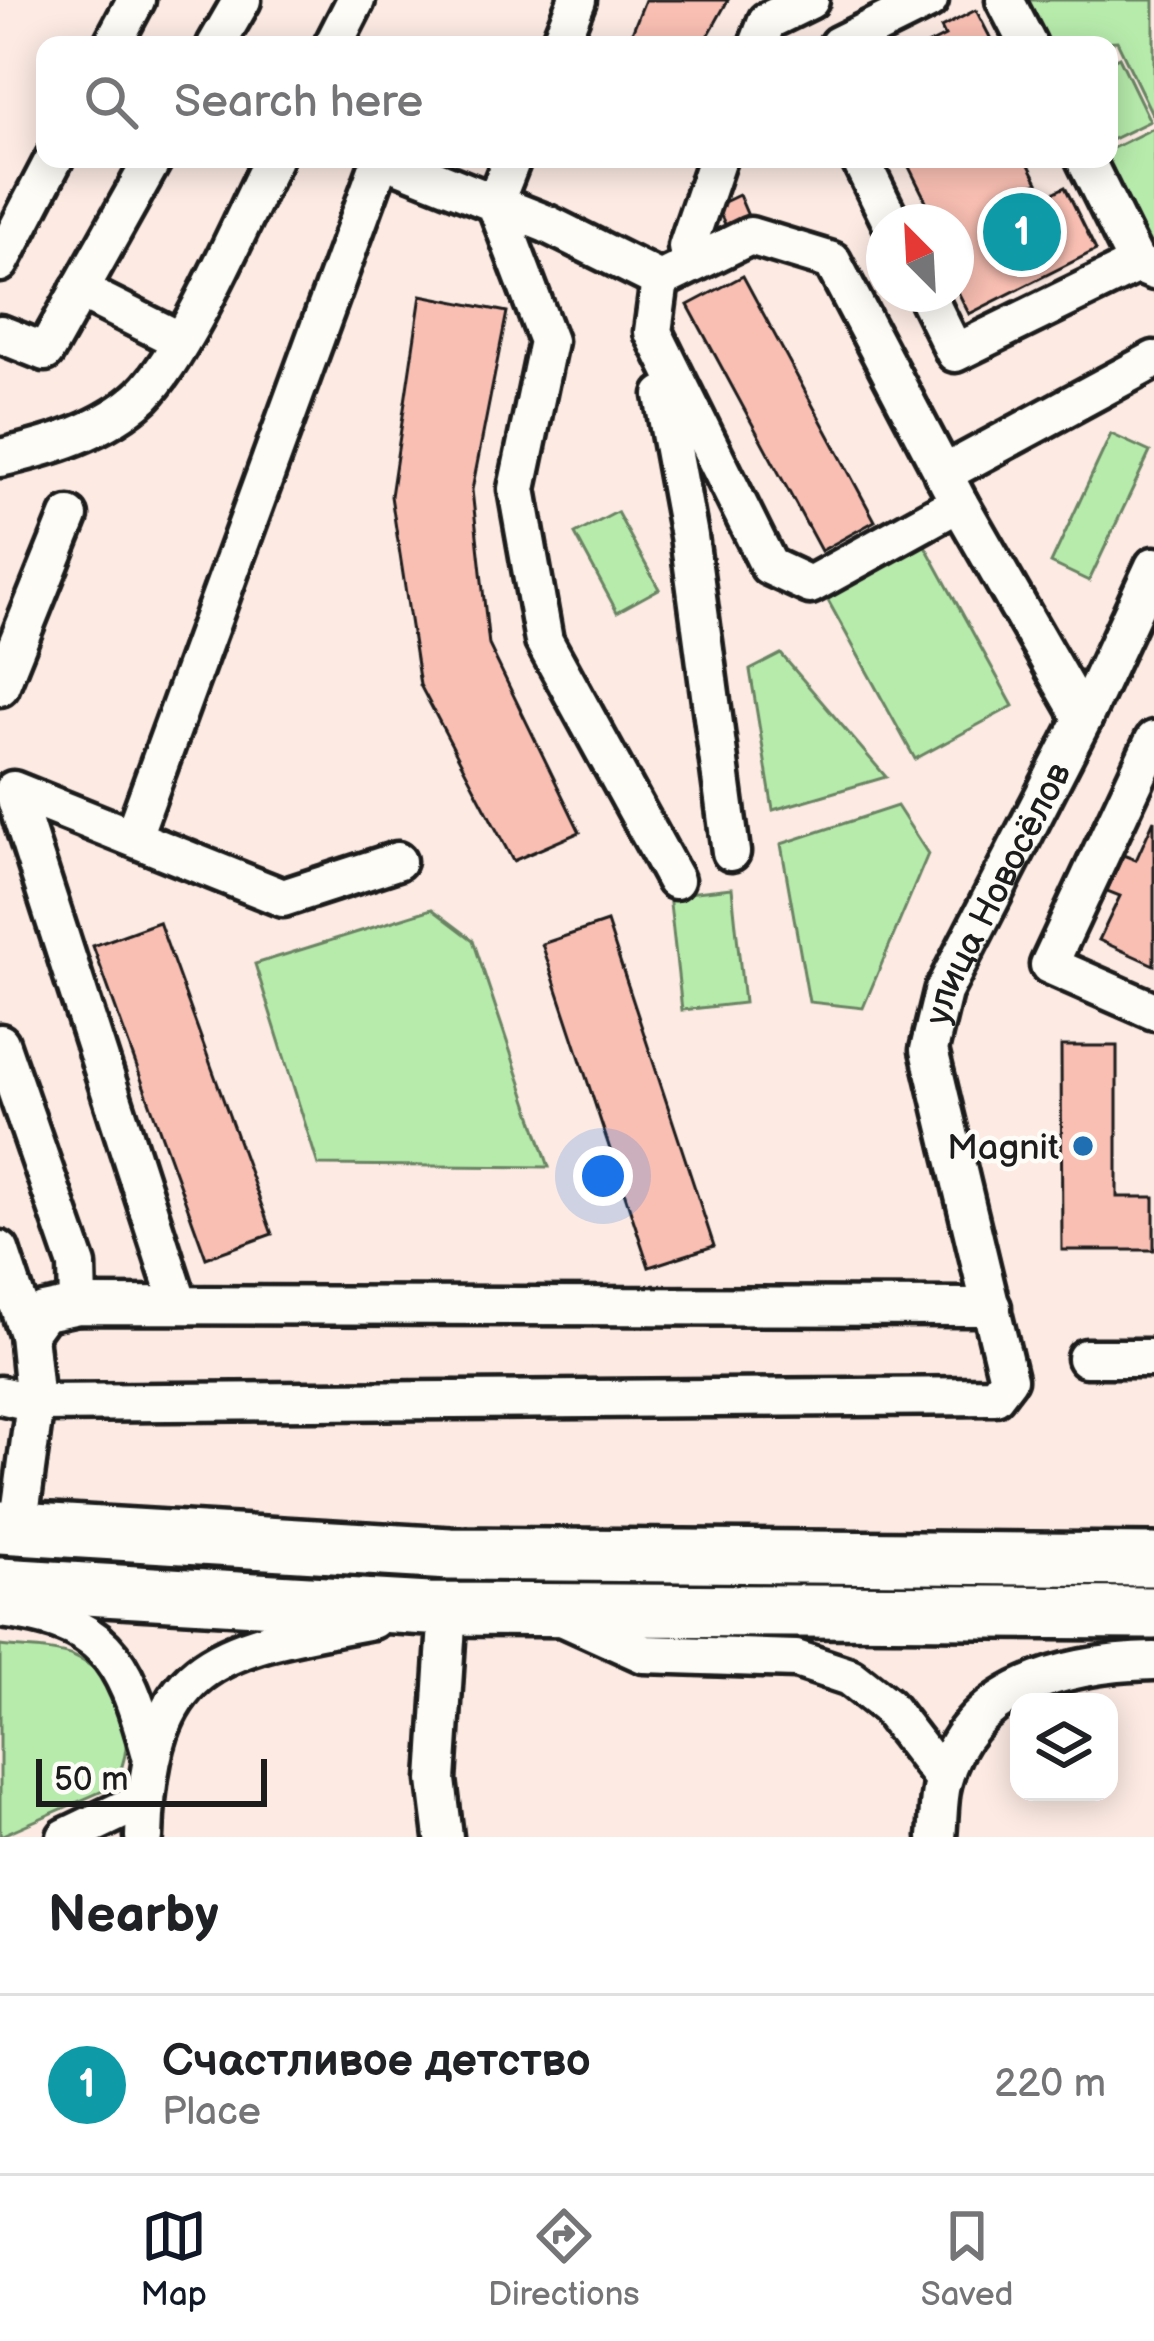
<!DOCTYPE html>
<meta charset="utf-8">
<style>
:root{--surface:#fff;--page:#f6f6f6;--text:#202124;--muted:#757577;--line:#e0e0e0;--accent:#111827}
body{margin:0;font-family:"Balsamiq Sans",sans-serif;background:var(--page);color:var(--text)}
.controls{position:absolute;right:36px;bottom:36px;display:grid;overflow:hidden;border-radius:24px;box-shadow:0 6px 30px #0003}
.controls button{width:108px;height:108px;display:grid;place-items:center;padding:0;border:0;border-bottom:3px solid var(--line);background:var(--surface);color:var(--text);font:60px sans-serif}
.compass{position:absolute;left:866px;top:204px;width:108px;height:108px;border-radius:50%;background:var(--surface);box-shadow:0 6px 30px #0003;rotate:336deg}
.scale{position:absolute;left:36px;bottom:30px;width:231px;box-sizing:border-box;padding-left:12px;border:6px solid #1c1c1c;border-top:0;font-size:33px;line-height:42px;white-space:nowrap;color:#1c1c1c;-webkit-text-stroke:9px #fdfcf7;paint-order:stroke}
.you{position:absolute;left:603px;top:1176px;width:42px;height:42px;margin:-30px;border:9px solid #fff;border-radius:50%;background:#1a73e8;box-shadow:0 0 0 18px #1a73e833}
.badge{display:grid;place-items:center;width:78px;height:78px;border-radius:50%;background:var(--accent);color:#fff;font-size:39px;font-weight:700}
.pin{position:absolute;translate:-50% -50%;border:6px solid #fff;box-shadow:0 3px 12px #0006}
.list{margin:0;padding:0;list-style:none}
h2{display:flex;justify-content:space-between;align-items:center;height:156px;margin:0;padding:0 48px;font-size:51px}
h2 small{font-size:39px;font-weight:400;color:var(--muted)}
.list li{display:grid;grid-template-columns:78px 1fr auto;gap:36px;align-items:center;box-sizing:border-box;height:180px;padding:0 48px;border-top:3px solid var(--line)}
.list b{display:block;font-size:45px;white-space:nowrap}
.list p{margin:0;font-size:39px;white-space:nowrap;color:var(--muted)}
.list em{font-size:39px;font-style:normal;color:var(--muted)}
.icon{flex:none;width:66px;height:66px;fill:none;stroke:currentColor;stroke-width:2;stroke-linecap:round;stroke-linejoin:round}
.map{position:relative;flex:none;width:1154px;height:1837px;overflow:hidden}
.search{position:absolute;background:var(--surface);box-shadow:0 6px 30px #0003;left:36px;right:36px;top:36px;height:132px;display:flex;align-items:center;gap:30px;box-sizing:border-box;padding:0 42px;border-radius:24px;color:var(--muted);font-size:45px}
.sheet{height:336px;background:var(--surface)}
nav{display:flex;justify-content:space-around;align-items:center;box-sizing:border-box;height:168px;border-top:3px solid var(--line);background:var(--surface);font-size:33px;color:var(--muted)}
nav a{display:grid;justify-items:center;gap:6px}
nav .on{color:var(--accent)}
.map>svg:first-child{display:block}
.green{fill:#b7ebac;stroke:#6a8464;stroke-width:3}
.building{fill:#f9bfb3;stroke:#1c1c1c;stroke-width:3}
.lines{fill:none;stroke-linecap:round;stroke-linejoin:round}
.minor-casing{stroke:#1c1c1c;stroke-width:45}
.highway-casing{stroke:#1c1c1c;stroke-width:60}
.minor{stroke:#fdfcf7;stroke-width:36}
.highway{stroke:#fdfcf7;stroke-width:51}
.poi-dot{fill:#1f6fb2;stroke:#fdfcf7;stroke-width:4.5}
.labels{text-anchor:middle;stroke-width:9;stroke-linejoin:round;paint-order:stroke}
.street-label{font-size:36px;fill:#1c1c1c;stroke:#fdfcf7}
.poi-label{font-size:36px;fill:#1c1c1c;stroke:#fdfcf7;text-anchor:end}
</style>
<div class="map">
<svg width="1154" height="1837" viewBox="0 0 1154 1837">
<rect width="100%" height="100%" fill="#fceae3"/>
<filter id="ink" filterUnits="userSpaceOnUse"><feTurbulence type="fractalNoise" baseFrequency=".00833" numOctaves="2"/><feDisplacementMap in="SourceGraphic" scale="24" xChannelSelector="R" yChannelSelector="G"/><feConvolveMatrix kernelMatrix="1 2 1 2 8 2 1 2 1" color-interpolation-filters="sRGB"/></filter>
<g filter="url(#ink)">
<g class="green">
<polygon points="1026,0 1154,0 1154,118 1117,41 1048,45"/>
<polygon points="1119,57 1150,121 1109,141 1109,62"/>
<polygon points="1154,128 1154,253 1105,159 1109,150"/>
<polygon points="1111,434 1150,452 1089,581 1051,563"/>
<polygon points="617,512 659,589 617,612 575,534"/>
<polygon points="923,542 1013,706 915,759 825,595"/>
<polygon points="781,654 886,777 773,810 750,670"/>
<polygon points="897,806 928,854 863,1008 809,1002 781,844"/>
<polygon points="732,888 744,1003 682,1010 669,895"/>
<polygon points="432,909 473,940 549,1167 318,1165 255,964"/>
<path d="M 0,1646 C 23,1649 53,1648 75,1657 C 123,1676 145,1753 107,1789 L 0,1836 Z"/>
</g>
<g class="building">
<polygon points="645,0 728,0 703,45 627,45"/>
<polygon points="976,10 994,45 927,45 945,36 941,28"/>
<polygon points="905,159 1026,159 1038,182 1026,188 1033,203 1065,187 1096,250 969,314 956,288 956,222 936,221"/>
<polygon points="739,195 748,216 726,226 716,206"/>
<polygon points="743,276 875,521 821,551 688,305"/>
<polygon points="421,295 507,312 472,490 489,645 580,832 513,861 420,685 391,496"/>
<polygon points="1154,820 1154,965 1099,940 1120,896 1107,891 1123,855 1136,860"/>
<polygon points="159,922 272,1234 206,1258 93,946"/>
<polygon points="607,922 714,1246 649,1267 542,944"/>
<polygon points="1061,1046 1117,1046 1117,1197 1154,1197 1154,1250 1062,1250"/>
</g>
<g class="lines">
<g class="minor-casing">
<g id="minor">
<polyline points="1005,0 1028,45"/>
<polyline points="112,45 136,0"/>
<polyline points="216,45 242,0"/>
<polyline points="333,45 356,0"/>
<polyline points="559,45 577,0"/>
<polyline points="758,45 767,21 810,0"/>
<polyline points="838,45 929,0"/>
<polyline points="384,159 547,224 660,280"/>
<polyline points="512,159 495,202 548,341 517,489 544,641 675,880"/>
<polyline points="860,159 891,222"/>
<polyline points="1085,159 1137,264 1154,271"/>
<polyline points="687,247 717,159"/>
<polyline points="0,263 54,159"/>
<polyline points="660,280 750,236 832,261 959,503 1083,719"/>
<polyline points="660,280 653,332 769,566 810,585 959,503"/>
<polyline points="79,290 179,340"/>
<polyline points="926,294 955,353 1137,264"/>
<polyline points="0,334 45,352 153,159"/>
<polyline points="663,395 689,536 731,852"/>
<path d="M 0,458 C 49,447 105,431 143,395 C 186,352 243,218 273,159"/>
<polyline points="943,474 1154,360"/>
<polyline points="0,687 69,516"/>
<polyline points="1154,740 1049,965 1154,1011"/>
<polyline points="133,836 381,159"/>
<polyline points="0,1043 77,1265 78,1305"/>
<polyline points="0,1250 28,1334 35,1403 18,1529"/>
<polyline points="179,1305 13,790 283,898 397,861"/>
<polyline points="28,1334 44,1312 78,1305 992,1307"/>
<polyline points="1086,1358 1154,1358"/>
<path id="s1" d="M 0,1395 L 35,1403 L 995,1396 L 1008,1379 L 929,1050 L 943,992 L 1083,719 L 1154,566"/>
<path d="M 0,1609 C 104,1622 123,1654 150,1752"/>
<polyline points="560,1616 644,1654 796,1659 850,1677 887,1706 943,1779"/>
<polyline points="66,1837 145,1799"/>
<path d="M 144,1837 C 149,1658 215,1649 372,1620"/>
<polyline points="444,1837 437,1780 448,1609"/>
<path d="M 937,1837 C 939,1819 938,1798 943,1781 C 968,1685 1070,1663 1154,1661"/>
</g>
</g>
<g class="highway-casing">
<g id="highway">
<polyline points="0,1527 450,1554 1154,1560"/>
<polyline points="0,1584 429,1609 1154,1613"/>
</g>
</g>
<use href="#minor" class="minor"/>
<use href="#highway" class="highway"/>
</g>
</g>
<circle class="poi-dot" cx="1083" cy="1146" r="12"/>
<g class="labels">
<g class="street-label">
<text dy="13" stroke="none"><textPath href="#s1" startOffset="1527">улица Новосёлов</textPath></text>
</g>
<g class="poi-label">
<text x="1059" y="1159">Magnit</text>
</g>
</g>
</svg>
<div class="controls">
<button><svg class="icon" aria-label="layers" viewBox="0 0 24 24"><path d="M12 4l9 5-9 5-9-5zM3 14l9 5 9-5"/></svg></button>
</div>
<svg class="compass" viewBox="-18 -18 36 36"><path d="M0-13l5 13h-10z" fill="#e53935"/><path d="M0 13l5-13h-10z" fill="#757577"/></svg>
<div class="scale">50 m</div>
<div class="you"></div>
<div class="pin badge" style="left:1022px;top:232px;background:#0f9aa8">1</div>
<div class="search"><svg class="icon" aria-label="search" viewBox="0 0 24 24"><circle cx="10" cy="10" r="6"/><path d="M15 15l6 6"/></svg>Search here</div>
</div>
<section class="sheet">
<h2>Nearby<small></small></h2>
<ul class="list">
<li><span class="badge" style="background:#0f9aa8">1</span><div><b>Счастливое детство</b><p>Place</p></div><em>220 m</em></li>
</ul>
</section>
<nav>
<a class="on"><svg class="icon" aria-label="map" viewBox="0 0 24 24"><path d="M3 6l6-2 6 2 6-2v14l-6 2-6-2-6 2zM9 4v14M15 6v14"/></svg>Map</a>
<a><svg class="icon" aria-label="directions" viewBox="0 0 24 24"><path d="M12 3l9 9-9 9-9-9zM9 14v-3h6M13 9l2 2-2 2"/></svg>Directions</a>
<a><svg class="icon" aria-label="saved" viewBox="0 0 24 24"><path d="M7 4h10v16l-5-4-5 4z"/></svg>Saved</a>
</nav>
